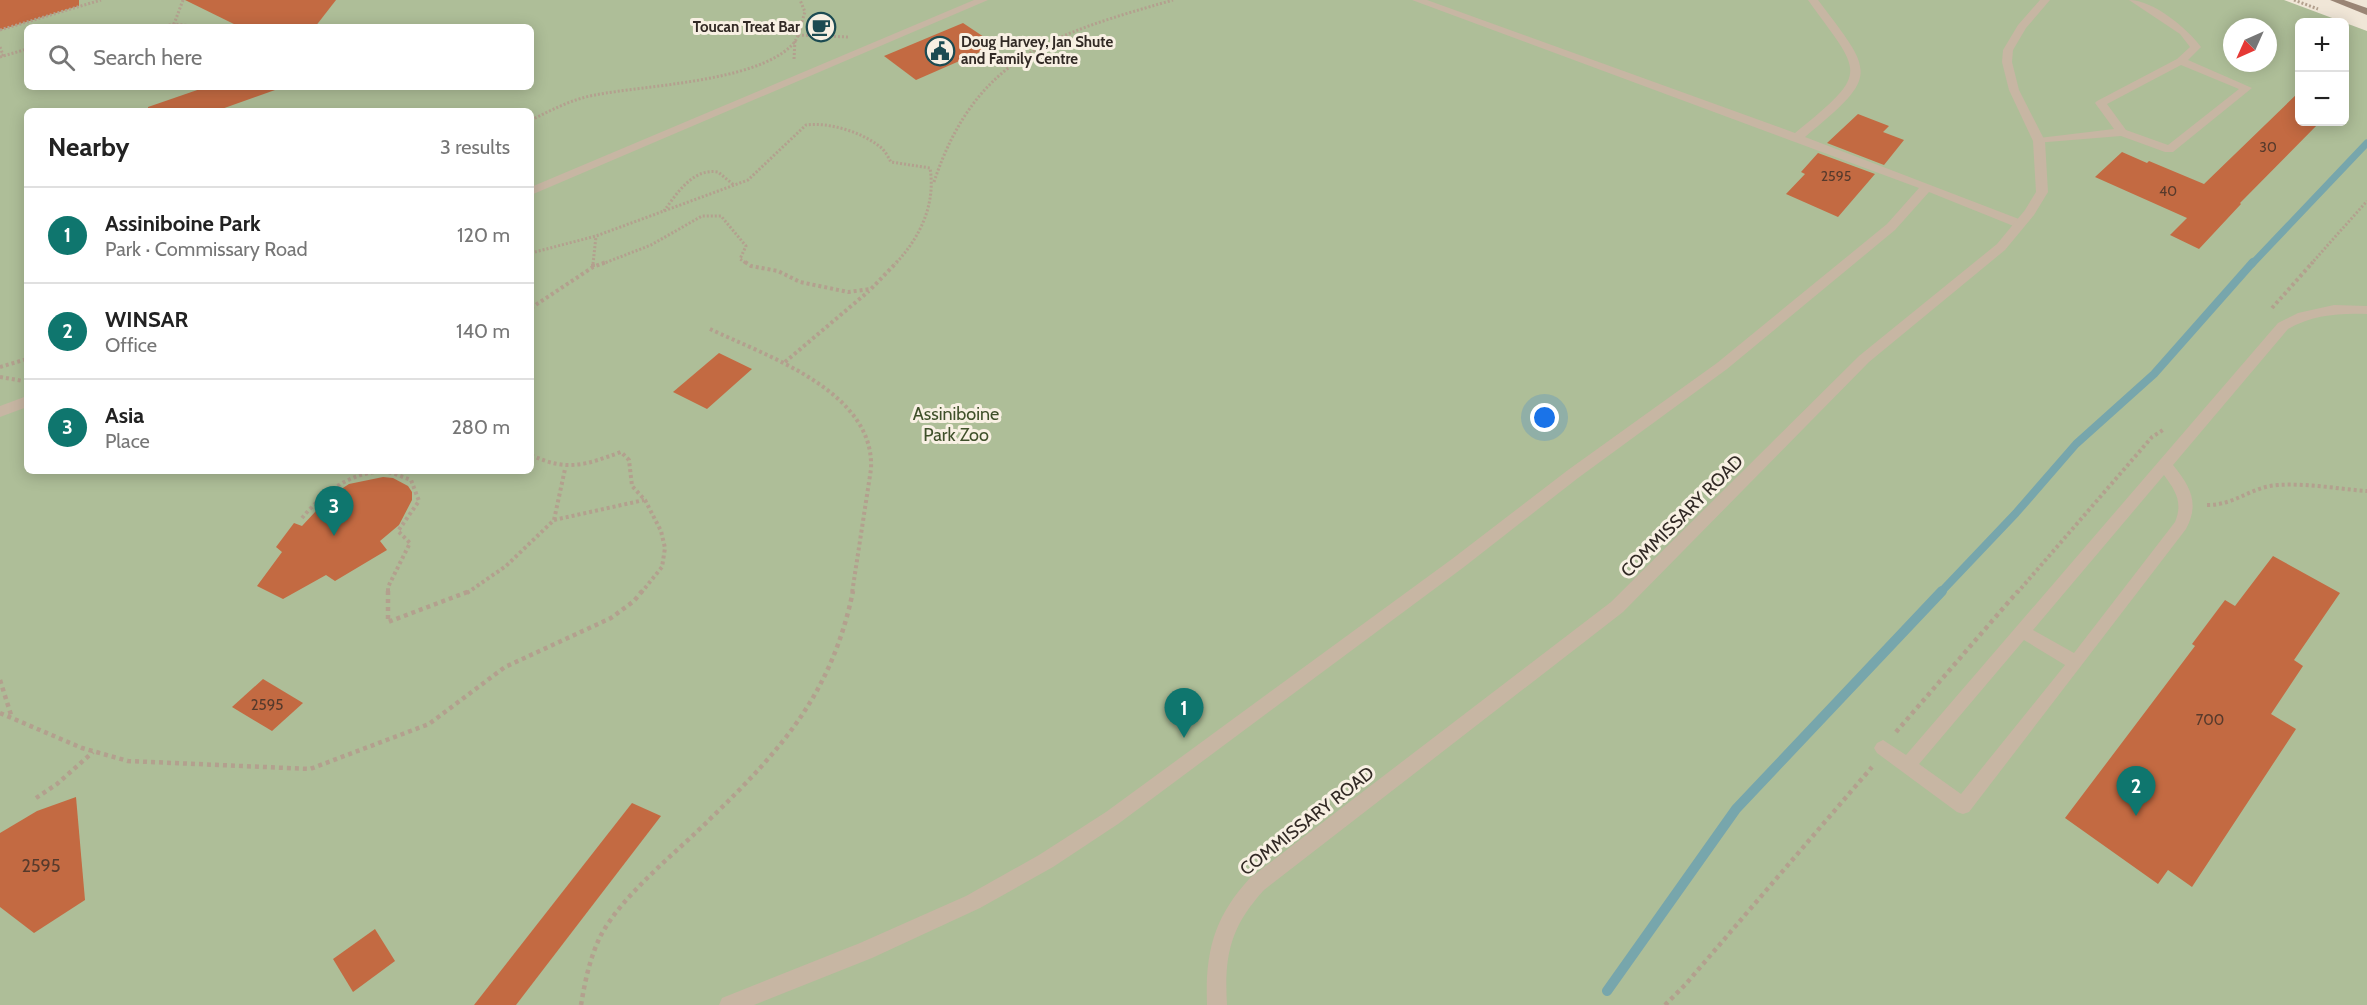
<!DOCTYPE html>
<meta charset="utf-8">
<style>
:root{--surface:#fff;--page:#f6f6f6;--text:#222;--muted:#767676;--line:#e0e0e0;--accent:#0f766e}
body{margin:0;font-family:Cabin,sans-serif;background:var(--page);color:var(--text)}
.controls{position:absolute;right:18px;top:18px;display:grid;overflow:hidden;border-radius:9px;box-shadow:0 3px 15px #0003}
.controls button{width:54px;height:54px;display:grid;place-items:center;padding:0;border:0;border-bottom:2px solid var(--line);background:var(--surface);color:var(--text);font:30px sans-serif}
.compass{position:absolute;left:2223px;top:18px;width:54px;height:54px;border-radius:50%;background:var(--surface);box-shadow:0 3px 15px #0003;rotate:225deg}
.you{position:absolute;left:1545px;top:418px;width:21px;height:21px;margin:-15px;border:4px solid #fff;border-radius:50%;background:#1a73e8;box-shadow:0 0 0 9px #1a73e833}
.badge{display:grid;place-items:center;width:39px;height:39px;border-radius:50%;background:var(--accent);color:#fff;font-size:20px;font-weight:700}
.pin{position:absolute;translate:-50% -50px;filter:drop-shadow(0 2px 3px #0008)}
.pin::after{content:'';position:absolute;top:32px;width:21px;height:18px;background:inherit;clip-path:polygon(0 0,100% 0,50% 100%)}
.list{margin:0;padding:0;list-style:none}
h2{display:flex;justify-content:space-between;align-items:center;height:78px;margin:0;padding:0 24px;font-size:26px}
h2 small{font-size:20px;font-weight:400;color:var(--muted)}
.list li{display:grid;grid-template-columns:39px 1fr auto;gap:18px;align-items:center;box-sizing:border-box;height:96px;padding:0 24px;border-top:2px solid var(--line)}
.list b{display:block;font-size:22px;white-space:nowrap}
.list p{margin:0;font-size:20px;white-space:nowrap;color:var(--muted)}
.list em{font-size:20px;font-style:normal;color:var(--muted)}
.icon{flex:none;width:33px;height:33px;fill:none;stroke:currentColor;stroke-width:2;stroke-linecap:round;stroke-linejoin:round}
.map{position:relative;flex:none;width:2367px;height:1005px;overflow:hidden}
.search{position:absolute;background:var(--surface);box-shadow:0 3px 15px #0003;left:24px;top:24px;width:510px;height:66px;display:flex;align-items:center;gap:15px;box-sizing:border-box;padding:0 21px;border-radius:9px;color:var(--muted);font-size:22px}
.panel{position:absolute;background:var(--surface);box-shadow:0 3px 15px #0003;left:24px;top:108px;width:510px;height:366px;border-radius:9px}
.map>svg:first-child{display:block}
.green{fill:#aebe98;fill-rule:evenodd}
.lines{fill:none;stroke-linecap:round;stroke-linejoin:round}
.stream-far2{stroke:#77a6ac;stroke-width:7}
.stream-far1{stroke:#77a6ac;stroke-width:8}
.stream{stroke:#77a6ac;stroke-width:10}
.building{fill:#c36a42}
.path-far2{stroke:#b3a08e;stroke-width:3;stroke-dasharray:2 2;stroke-linecap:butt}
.path-far1{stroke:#b3a08e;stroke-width:4;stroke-dasharray:3 3;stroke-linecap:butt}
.path{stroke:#b3a08e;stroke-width:4.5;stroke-dasharray:4 4;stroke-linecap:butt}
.service{fill:#c7b6a3;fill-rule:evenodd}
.minor{fill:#c7b6a3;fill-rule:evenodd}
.secondary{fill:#9a8575;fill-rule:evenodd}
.labels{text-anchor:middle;stroke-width:6;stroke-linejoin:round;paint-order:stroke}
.far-number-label{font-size:14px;fill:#563a2c}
.far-poi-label{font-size:15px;font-weight:bold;fill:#322a25;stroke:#f8f0e3;text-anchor:end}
.number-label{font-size:15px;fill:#563a2c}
.park-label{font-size:18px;fill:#3f502a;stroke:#f8f0e3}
.street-label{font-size:18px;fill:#322a25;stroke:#f8f0e3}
.near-number-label{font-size:18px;fill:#563a2c}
</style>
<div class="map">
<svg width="2367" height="1005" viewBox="0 0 2367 1005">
<rect width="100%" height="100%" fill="#f0e6d7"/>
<path class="green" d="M 0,0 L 2284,0 L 2367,31 L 2367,1005 L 0,1005 ZM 2300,22 L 2344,22 L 2344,122 L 2300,122 ZM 27,27 L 531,27 L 531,87 L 27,87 ZM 2232,27 L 2268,27 L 2268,63 L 2232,63 ZM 27,111 L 531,111 L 531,471 L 27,471 Z"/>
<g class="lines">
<polyline class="stream-far2" points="2252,264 2367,143"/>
<polyline class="stream-far1" points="1940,593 2016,513 2076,444 2154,374 2253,262"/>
<polyline class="stream" points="1607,991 1736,809 1942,591"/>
</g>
<g class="building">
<polygon points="0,0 79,0 79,6 0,30"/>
<polygon points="185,0 336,0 315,27 240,27"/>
<polygon points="963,23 996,45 916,80 884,56"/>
<polygon points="206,87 274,87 275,90 216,111 148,111 148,107"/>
<polygon points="2300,91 2300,122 2320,122 2240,203 2241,204 2199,249 2170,235 2187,218 2095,177 2122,152 2147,163 2149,161 2204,184"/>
<polygon points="1858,114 1889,126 1883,132 1904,140 1884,165 1827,143"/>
<polygon points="1818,153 1875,174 1838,217 1786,194 1805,174 1801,172"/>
<polygon points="719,353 752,369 707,409 673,392"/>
<polygon points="383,477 393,478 408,486 412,492 412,500 399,525 380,541 387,550 335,581 326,575 283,599 257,586 282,552 276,547 294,523 302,526 329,497 349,484"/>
<polygon points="2273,556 2340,593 2294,660 2303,666 2271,714 2296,729 2192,887 2168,870 2158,884 2065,818 2195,646 2192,644 2225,600 2235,606"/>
<polygon points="263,679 303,703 272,731 232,707"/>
<polygon points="76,797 85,900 34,933 0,907 0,833 37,811"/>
<polygon points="632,803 661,816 516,1005 474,1005"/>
<polygon points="375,929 395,961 353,992 333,959"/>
</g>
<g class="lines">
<g class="path-far2">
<polyline points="183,0 174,24 201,27"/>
<polyline points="2294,0 2318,9"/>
<polyline points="161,27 174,24"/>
<polyline points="0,30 101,0"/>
<polyline points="798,35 848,37"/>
<polyline points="0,47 3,55 0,55"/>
<polyline points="0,57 27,49"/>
<polyline points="794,59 795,40"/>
<path d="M 531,120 C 552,110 572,99 595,95 C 646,85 754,82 791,46 C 800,38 801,23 805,12 L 800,0"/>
<path d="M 934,182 C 976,55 1055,34 1173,0"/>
<path d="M 664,211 C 677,193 693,168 718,172 L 734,185"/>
<path d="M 531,253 L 596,236 L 748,180 L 806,125 C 829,122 861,132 879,146 C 885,150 888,157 891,162 L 930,168 C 936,204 920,238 895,264"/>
<polyline points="593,264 596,236"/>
<polyline points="602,264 651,245 702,216 721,216 746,246 740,259 747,264"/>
<polyline points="2311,264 2367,201"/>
</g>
<g class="path-far1">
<polyline points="745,262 751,266 778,271 800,282 848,292 871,289 897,262"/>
<polyline points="593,267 593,262"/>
<polyline points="531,308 593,267 606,262"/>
<polyline points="2272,308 2313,262"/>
<path d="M 710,329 C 766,356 875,391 871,469 L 852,593"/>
<polyline points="785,362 869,291"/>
<polyline points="0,367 27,359"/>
<polyline points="0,377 23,381"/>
<path d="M 531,455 C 567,472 585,465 621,452 L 629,460 L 632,486 L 645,500 L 661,531 L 665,548 L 662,567 L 641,593"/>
<path d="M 2207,505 C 2236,505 2250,487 2278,485 C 2307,483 2338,489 2367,491"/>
<path d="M 302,518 C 322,494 351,471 383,472 C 393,472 402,477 411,480 L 419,501 L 398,531 L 410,543 L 388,587 L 388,593"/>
<polyline points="554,520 644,500"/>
<polyline points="467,593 506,566 554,520 565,469"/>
<polyline points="2017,593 2152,437 2163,430"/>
</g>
<g class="path">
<polyline points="388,591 388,622 470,591"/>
<polyline points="0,680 12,718"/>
<polyline points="0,713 82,748 128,761 310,769 429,724 505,667 611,618 634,601 642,591"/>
<polyline points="1896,732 2018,591"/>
<polyline points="36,798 57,784 93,752"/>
<path d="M 581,1005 C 585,981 590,957 601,935 C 624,893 676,853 710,819 C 782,749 832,693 853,591"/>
<polyline points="1665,1005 1685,985 1872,767"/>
</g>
<g class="service">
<polygon points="974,0 988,0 531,195 531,187"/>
<path d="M 1412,0 L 1427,0 L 1795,133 C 1872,71 1861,74 1808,0 L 1818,0 C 1874,74 1880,75 1805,137 L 2024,221 L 2026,224 L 2020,228 L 2016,227 L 1929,192 L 1895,230 L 1727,369 L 1578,478 L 1464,567 L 1118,824 L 1053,867 L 980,908 L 872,958 L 754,1005 L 719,1005 L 722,998 L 860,943 L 966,896 L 1039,855 L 1106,812 L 1452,559 L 1568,470 L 1717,363 L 1887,224 L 1919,188 Z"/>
<path d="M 2129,0 C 2153,0 2187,28 2201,47 L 2188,60 L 2252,88 L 2173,152 L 2165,152 L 2121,136 L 2035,143 L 2035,139 L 2039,138 L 2114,129 L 2095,103 L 2097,101 L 2177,59 L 2190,47 L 2180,34 ZM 2181,65 L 2239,89 L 2168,145 L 2126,130 L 2107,104 Z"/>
<path d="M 2334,305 L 2367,306 L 2367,314 C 2338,313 2313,315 2288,329 L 2173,465 C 2190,486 2200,503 2186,529 L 1969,812 L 1963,814 L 1957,812 L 1877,753 L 1874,748 L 1877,743 L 1883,740 L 1906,755 L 2278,323 L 2298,313 ZM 2164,475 C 2176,491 2183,503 2175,522 L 2074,653 L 2033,630 ZM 2024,640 L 2065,665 L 1961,794 L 1919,764 Z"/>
<polygon points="27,396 27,407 0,417 0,406"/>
</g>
<path class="minor" d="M 2040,0 L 2050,0 L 2026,28 L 2013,50 L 2012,62 L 2019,90 L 2045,141 L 2048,192 L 2034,215 L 2005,250 L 1869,362 L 1623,612 L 1264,890 C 1230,927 1224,956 1227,1005 L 1207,1005 C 1205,952 1214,917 1250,878 L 1611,602 L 1859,356 L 1997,244 L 2025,210 L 2036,192 L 2033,141 L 2009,90 L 2002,62 L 2003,50 L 2018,25 Z"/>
<polygon class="secondary" points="2330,0 2344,0 2367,8 2367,15"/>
</g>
<defs>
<g id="cafe-ring" transform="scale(1.5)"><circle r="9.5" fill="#f8f0e3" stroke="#1c4b52" stroke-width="1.5"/><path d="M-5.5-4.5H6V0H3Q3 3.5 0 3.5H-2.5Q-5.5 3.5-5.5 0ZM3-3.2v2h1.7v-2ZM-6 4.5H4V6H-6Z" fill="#1c4b52"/></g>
<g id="civic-ring" transform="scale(1.5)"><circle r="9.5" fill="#f8f0e3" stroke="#1c4b52" stroke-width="1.5"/><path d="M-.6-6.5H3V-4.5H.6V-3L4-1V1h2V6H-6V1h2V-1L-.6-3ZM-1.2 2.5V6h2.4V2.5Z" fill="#1c4b52"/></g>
</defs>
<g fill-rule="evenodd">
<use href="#cafe-ring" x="821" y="27"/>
<use href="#civic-ring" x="940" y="51"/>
</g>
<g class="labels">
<g class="far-number-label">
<text x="2268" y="152">30</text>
<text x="1836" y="181">2595</text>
<text x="2168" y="196">40</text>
</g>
<g class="far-poi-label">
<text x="800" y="32">Toucan Treat Bar</text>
<text x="961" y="47" text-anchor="start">Doug Harvey, Jan Shute<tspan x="961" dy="17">and Family Centre</tspan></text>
</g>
<g class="number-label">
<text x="267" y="710">2595</text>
<text x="2210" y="725">700</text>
</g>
<g class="park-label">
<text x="956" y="420">Assiniboine<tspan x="956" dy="21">Park Zoo</tspan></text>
</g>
<g class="street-label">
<text transform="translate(1682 516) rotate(-45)" y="6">COMMISSARY ROAD</text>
<text transform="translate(1307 821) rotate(-38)" y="6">COMMISSARY ROAD</text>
</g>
<g class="near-number-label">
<text x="41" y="872">2595</text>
</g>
</g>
</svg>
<div class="controls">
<button>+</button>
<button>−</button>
</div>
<svg class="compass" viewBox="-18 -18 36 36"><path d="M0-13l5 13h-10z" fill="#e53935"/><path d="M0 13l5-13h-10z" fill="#767676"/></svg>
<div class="you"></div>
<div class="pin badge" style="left:1184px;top:738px">1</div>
<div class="pin badge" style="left:2136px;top:816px">2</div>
<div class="pin badge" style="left:334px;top:536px">3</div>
<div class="search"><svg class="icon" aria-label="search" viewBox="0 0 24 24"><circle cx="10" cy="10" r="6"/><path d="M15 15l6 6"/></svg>Search here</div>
<section class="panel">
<h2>Nearby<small>3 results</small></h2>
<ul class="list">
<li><span class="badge">1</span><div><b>Assiniboine Park</b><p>Park · Commissary Road</p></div><em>120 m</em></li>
<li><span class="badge">2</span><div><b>WINSAR</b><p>Office</p></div><em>140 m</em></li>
<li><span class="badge">3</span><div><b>Asia</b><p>Place</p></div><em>280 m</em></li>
</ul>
</section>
</div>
